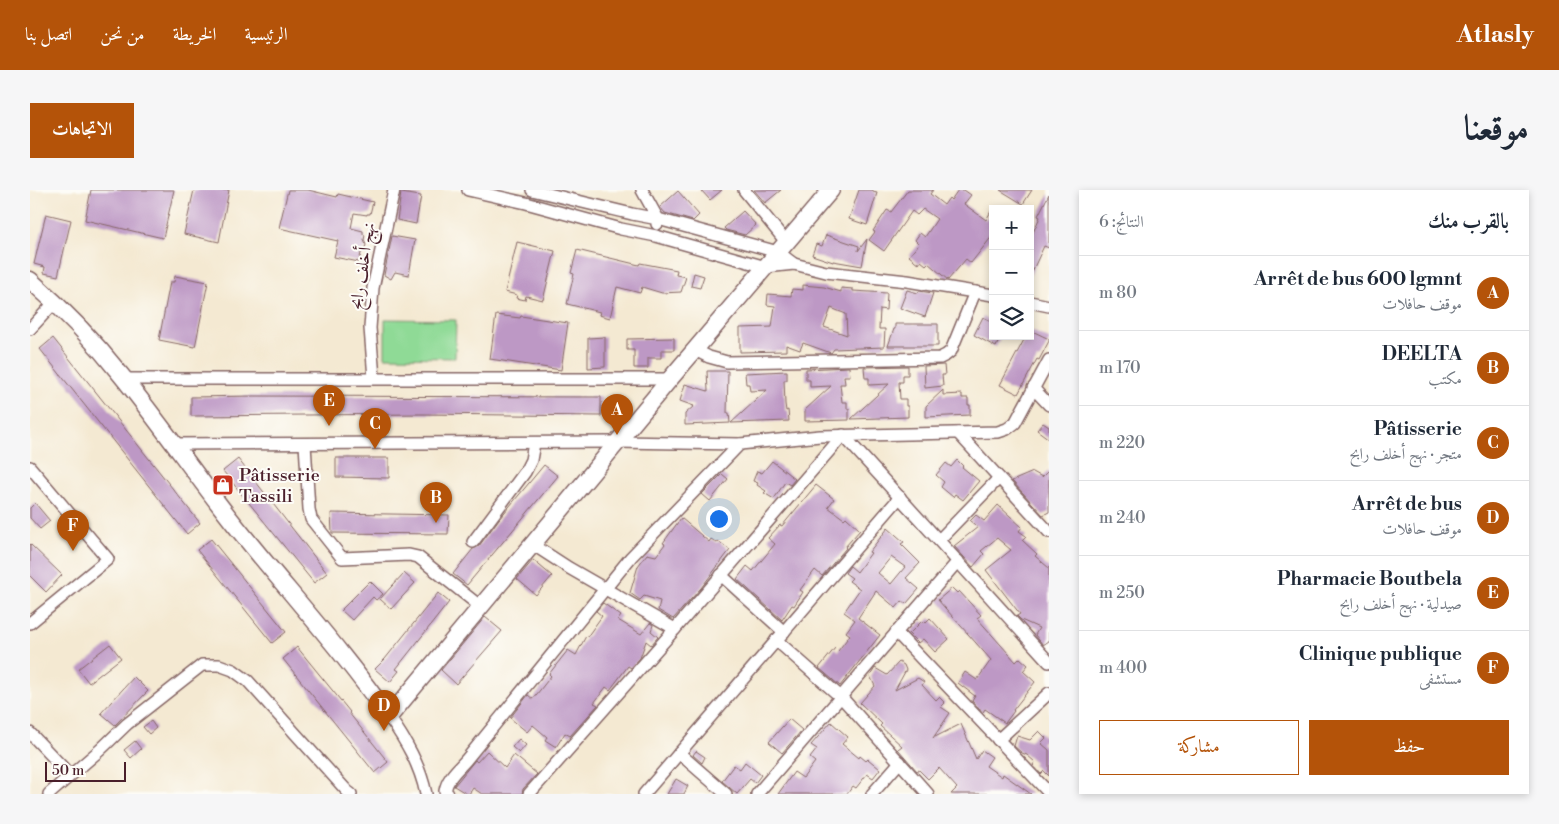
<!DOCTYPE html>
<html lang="ar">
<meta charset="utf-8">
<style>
:root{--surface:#fff;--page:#f6f6f7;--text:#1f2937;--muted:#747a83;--line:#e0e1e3;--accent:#b45309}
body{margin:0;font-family:"Libre Bodoni",Amiri,serif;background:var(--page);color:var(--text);direction:rtl}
.controls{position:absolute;right:15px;top:15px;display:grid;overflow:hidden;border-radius:0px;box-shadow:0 2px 8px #0003}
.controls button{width:45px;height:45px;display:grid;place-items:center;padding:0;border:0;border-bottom:1px solid var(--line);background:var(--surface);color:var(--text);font:25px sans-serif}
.scale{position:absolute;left:15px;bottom:12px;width:81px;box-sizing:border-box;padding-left:5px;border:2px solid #4a1f2b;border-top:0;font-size:14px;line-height:18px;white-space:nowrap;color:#4a1f2b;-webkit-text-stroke:4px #fdfcf7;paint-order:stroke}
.you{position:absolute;left:688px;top:328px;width:18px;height:18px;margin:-12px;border:4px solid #fff;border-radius:50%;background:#1a73e8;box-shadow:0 0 0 8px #1a73e833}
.badge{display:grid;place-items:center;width:32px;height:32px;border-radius:50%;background:var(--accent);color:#fff;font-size:16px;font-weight:700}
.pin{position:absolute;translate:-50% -41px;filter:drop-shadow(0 1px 2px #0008)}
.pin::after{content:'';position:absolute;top:26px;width:18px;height:15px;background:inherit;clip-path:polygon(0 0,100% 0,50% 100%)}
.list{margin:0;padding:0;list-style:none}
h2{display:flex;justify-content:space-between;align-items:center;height:65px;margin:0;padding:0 20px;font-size:21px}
h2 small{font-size:16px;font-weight:400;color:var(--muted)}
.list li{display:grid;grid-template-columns:32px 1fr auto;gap:15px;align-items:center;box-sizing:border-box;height:75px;padding:0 20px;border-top:1px solid var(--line)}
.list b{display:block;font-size:19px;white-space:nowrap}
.list p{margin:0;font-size:16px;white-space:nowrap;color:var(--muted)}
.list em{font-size:16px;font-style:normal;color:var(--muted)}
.actions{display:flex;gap:10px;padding:15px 20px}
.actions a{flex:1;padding:11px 0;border:1px solid var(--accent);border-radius:0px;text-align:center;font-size:18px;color:var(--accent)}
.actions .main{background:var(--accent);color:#fff}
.icon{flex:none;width:28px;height:28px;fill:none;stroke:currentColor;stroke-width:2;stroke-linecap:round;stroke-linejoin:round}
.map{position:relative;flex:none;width:1019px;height:604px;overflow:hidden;direction:ltr;border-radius:0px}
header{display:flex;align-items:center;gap:30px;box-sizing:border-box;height:70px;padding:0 25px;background:var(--accent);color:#fff}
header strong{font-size:24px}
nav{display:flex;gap:28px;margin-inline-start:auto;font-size:18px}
.intro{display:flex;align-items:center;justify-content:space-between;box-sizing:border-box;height:120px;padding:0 30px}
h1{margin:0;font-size:35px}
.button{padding:12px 22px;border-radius:0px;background:var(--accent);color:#fff;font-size:18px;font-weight:700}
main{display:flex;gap:30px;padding:0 30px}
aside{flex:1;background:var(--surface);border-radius:0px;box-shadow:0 2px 8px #0003}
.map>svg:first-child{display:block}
.grass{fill:#8fda96;stroke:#6c7c60}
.building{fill:#bd98c5;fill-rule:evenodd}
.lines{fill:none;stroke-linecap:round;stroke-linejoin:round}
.street-casing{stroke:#866665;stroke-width:14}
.secondary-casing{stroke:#866665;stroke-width:19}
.street{stroke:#fff;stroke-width:11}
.secondary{stroke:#fff;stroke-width:16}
.labels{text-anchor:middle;stroke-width:4;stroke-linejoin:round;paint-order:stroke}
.street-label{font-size:18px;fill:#4a1f2b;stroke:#fdfcf7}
.poi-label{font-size:18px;fill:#4a1f2b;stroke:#fdfcf7;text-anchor:start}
</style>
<header>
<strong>Atlasly</strong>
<nav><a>الرئيسية</a><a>الخريطة</a><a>من نحن</a><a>اتصل بنا</a></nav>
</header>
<div class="intro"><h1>موقعنا</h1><a class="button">الاتجاهات</a></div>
<main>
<aside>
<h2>بالقرب منك<small>النتائج: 6</small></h2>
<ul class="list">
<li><span class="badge">A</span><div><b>Arrêt de bus 600 lgmnt</b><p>موقف حافلات</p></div><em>80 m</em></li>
<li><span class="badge">B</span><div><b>DEELTA</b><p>مكتب</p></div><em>170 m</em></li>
<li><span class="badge">C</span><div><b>Pâtisserie</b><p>متجر · نهج أخلف رابح</p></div><em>220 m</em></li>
<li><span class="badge">D</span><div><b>Arrêt de bus</b><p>موقف حافلات</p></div><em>240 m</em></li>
<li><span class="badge">E</span><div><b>Pharmacie Boutbela</b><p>صيدلية · نهج أخلف رابح</p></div><em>250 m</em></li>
<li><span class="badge">F</span><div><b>Clinique publique</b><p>مستشفى</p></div><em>400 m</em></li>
</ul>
<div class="actions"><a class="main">حفظ</a><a>مشاركة</a></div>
</aside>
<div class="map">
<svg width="1019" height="604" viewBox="0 0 1019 604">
<rect width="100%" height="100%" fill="#fdfcf7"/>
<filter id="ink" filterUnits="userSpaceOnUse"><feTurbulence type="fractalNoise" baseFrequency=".02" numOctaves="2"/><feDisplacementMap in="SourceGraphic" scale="10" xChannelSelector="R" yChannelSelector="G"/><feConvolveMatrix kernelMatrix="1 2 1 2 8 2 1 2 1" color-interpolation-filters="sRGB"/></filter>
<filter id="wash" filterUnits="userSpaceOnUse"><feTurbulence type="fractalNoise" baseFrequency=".0096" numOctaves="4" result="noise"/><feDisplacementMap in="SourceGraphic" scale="20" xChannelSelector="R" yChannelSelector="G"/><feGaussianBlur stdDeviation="1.12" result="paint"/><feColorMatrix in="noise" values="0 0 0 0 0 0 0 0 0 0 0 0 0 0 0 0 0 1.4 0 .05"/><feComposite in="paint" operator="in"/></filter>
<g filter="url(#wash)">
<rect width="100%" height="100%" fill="#f4e9d2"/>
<polygon class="grass" points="355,129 426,130 425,168 355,167"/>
<g id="blocks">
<g class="building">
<polygon points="61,0 144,0 133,48 55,30"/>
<polygon points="164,0 199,0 189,52 154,44"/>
<polygon points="258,0 278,0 307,7 308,4 343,12 340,24 337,24 337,25 324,23 321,38 333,41 333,44 335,45 334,50 336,55 334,60 331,63 329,72 304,67 308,51 249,38"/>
<polygon points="671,0 692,0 680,10"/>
<polygon points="724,0 751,0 735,13"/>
<polygon points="829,0 843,0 843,2 847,3 837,35 819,29"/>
<polygon points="878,0 903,0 900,4 914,15 919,8 921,10 928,0 934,0 941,5 934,14 956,30 963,18 963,45 941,73 936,69 918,90 898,73 896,75 891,71 889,74 879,66 889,54 885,50 890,43 895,47 907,29 893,19 887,25 882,21 854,61 839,50 845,42 843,41 857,20 861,22"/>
<polygon points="970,0 1002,0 993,14"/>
<polygon points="648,1 669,25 663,31 635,23 630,17"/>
<polygon points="371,3 391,6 386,34 367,30"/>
<polygon points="1019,4 1019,58 1014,56 1000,86 1000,49 1010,27 1008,26"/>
<polygon points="713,21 726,35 715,45 696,40 694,38"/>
<polygon points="16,24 41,30 28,86 14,83 15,77 4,74"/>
<polygon points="796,45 829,56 828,61 837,49 832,76 803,71 803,72 782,65 786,54 792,56"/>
<polygon points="362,46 385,50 379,85 365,82 361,89 354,85"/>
<polygon points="487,52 525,61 513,110 496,106 495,110 486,108 487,105 475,102"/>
<polygon points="547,60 609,75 610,73 647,80 646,85 656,87 651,102 632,103 612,97 610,103 587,97 580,128 569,125 570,122 537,114 544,84 541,83"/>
<polygon points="664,83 674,86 670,98 661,96"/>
<polygon points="145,86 178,92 165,157 129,150 140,92 144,92"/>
<path d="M 773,95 L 794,97 L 811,102 L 811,98 L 823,99 L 823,101 L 857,103 L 856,120 L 850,119 L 849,139 L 855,139 L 854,157 L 804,159 L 801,163 L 773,153 L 770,160 L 756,155 L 756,161 L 710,162 L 710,138 L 742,137 L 745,116 L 737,115 L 738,104 L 761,106 L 762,99 L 773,100 ZM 801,118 L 816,124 L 817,145 L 794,137 Z"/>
<polygon points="877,100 888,103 889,101 903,103 895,127 870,118"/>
<polygon points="466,125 490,128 491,126 538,133 531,180 460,169"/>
<polygon points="953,127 963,132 963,146 971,146 966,157 944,145"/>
<polygon points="865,134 908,134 908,156 858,156 864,139 865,139"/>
<polygon points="1000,140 1019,149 1019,151 1009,170 1007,169 988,204 970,195 996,146 1000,146"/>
<polygon points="575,147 575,177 558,178 558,148"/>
<polygon points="23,148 170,333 157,344 10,159"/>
<polygon points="644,148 644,160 631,160 631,168 618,168 618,178 604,178 604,160 597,160 597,149"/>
<polygon points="914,175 915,185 912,185 913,196 895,198 894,176"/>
<polygon points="878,176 878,185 873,185 873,192 869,192 870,209 876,209 876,216 878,216 878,227 821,229 859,194 839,195 839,188 835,188 834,177"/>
<polygon points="819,177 820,186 814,186 815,194 810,194 812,212 817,212 817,219 819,219 819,230 775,231 775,220 801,196 780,197 780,190 776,190 776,179"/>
<polygon points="677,181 698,181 697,223 699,223 700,233 655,235 655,224 664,216 650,211 655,194 678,201"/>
<polygon points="757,181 757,190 754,190 755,214 756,221 758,220 759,231 701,233 737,200 720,201 719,194 716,194 715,183"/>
<polygon points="913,200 913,205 932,204 932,208 938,208 938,215 940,215 940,225 896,227 896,216"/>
<polygon points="223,206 571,207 571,226 392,224 161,226 161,207"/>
<polygon points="1013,233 1019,237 1019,249 1007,240"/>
<polygon points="306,268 359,268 359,288 306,287"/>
<polygon points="208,269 297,383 284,393 193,281"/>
<polygon points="927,270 933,276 932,277 949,291 933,310 925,304 923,307 911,297 914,292 906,285 916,273 921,277"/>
<polygon points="742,271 765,289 760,295 755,292 744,309 734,303 736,301 727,295 728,293 723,291 727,281 732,283"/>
<polygon points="514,275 528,286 437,395 423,384 443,359 449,356 469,329"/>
<polygon points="1019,280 1019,322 1013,325 982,291 1003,282 1012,287"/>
<polygon points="692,284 698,289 680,311 672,304"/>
<polygon points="786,295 804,309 798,317 814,329 816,327 830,340 815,357 816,358 792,386 785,380 770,400 773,402 764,416 762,415 752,430 707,389 717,376 723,381 745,354 738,348 750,335 752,336"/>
<polygon points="5,313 20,331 10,339 0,328 0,318"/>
<polygon points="968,315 992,337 989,341 996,346 992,350 1007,364 1005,366 1019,378 1019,451 1013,455 1005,445 1009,438 991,430 987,426 990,424 956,380 981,360 967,348 951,361 954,364 943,377 924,356 948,337 940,331 946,325 954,331"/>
<polygon points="301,323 419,325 418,344 302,343"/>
<polygon points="651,328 679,352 681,349 687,353 688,351 700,360 671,398 643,429 628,420 630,411 614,406 610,410 600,403 608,376 617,364 626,366 635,354 633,353"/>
<path d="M 858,338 L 874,352 L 871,354 L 890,373 L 876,388 L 889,399 L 876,414 L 872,411 L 866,418 L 846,401 L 828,428 L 850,445 L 810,496 L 789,478 L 805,458 L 808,461 L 820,445 L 816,442 L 825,430 L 814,422 L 830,399 L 819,391 L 822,388 L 815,383 L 820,376 L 827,382 L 841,363 L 839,362 ZM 861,367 L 875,377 L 861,394 L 848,383 Z"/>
<polygon points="181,349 256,442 242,453 167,360"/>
<polygon points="0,354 32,385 16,402 0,386"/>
<polygon points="503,370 522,386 506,405 487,389"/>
<polygon points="374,383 385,393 361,419 350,409"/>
<polygon points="340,391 353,404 346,410 343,407 322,430 311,420"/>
<polygon points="922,398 927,403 929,401 951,425 947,428 986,472 990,468 998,475 993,481 1005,492 983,520 984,521 975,533 955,519 953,522 949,519 942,511 945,506 928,493 935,482 947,490 961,470 908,410"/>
<polygon points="408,403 419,412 366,479 369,481 360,492 345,479 355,469"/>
<polygon points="573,413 591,426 588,430 611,444 620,433 623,435 621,441 628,447 621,455 616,451 610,468 601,478 598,476 580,500 576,497 564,513 568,515 540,546 535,543 526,557 515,550 517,547 503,535 497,542 480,528 498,505 503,509 521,486 519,484 538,460 546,465 556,446 557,447 572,426 566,421"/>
<polygon points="455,427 472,441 426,494 411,480"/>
<polygon points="900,428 919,449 905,462 893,449 888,453 879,444 892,431 895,433"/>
<polygon points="80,454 91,468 59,493 48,479"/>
<polygon points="267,457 320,522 319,523 358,572 345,583 253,469"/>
<polygon points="869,472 874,475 876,480 865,500 888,488 894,492 892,495 906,510 909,507 915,513 911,517 920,523 903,548 931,534 946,569 952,560 962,567 956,576 972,587 973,584 1001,604 921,604 927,598 909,578 898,589 889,580 887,581 868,559 872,556 850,536 852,534 830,513 845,496 840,486 845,478 857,485"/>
<polygon points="104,487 118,501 85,535 71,523"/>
<polygon points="759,529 772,540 752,563 739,552"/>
<polygon points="121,531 126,538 119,544 113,537"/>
<polygon points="801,532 818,547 812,554 829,568 830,566 836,571 838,569 850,579 843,588 837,584 826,598 823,596 817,604 748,604 764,582 773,588 785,572 780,568 787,559 781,555"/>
<polygon points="1009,541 1016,548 1011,553 1019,560 1019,586 1014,581 1011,584 1003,575 1005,572 997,565 992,563 984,556 987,546 1000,550"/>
<polygon points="489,549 496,555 489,563 482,557"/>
<polygon points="105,551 111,559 101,568 94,560"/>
<polygon points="457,561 475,578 484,565 507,584 493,599 492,604 452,604 443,598 439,604 437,604 424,596 445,570 447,572"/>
<polygon points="666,561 675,567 672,573 663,565"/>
<polygon points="715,572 731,585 725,593 720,589 707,604 692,591 704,575 710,579"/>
<polygon points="646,589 658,596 654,604 637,604"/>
</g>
</g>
</g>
<g filter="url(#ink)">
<use href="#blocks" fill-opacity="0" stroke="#866665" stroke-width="1"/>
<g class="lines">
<g class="street-casing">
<g id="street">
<polyline points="438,0 496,13 591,39 626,46 736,77 764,74 796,82 877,91 963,105"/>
<polyline points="502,0 602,24 628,29 748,62 764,74"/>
<polyline points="612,0 628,29 627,34"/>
<polyline points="714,0 757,53"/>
<polyline points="1000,112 1019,116"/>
<polyline points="0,139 25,112"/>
<polyline points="665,160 679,167 697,172 910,168 916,165 921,161 945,102"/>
<polyline points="344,188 340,138 343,98 364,0"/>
<polyline points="94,189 640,189"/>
<polyline points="1003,198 1019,215"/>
<polyline points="928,243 1019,342"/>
<polyline points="144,254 587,252 710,254 790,246 968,242 977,239 985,233 1019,170"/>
<polyline points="275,254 279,319 281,329 312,368 379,365 388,367 451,417"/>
<polyline points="0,277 78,369 0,433"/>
<polyline points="909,350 969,288"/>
<polyline points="443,352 495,282 501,270 504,253"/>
<polyline points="502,354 539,378 645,439"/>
<polyline points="691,385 754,442"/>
<polyline points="866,442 1019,603"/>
<polyline points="746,450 813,509 898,604"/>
<path d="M 359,527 C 376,551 390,575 396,604"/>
<polyline points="0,543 40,585"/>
<polyline points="968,550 1019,503"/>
<polyline points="649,563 696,604"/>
<polyline points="19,604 70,560 97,534 172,475 189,475 203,480 218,491 317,601 321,604"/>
<path d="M 418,604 L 415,601 C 417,588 428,579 436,570 L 601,367 L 710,254"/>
<polyline points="499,604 645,439 813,245 1019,472"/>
<polyline points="614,604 870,307"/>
<polyline points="727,604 928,371"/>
<polyline points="842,604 870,572"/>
</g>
</g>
<g class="secondary-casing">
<path id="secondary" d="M 0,90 C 33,119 64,151 91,185 C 131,234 166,286 205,335 C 256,399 312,460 359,527 L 640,189 L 801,0"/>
</g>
<use href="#street" class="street"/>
<use href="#secondary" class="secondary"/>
</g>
</g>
<defs>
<g id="shop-square" transform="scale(1.125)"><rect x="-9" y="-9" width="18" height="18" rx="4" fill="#c8321e" stroke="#fdfcf7"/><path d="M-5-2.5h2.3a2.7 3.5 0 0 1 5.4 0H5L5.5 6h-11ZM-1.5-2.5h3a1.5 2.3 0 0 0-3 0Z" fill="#fff"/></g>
</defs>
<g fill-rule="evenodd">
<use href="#shop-square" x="193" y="295"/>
</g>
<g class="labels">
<g class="street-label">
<text transform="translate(332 76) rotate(-81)" y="6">نهج أخلف رابح</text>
</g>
<g class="poi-label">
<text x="209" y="291">Pâtisserie<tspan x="209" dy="21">Tassili</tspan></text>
</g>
</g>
</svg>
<div class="controls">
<button>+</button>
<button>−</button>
<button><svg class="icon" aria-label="layers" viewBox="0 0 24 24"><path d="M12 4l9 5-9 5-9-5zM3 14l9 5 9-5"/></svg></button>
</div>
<div class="scale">50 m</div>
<div class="you"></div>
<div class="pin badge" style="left:587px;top:245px">A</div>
<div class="pin badge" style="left:406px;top:333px">B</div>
<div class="pin badge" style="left:345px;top:259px">C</div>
<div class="pin badge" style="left:354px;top:541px">D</div>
<div class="pin badge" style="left:299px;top:236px">E</div>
<div class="pin badge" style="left:43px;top:361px">F</div>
</div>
</main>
